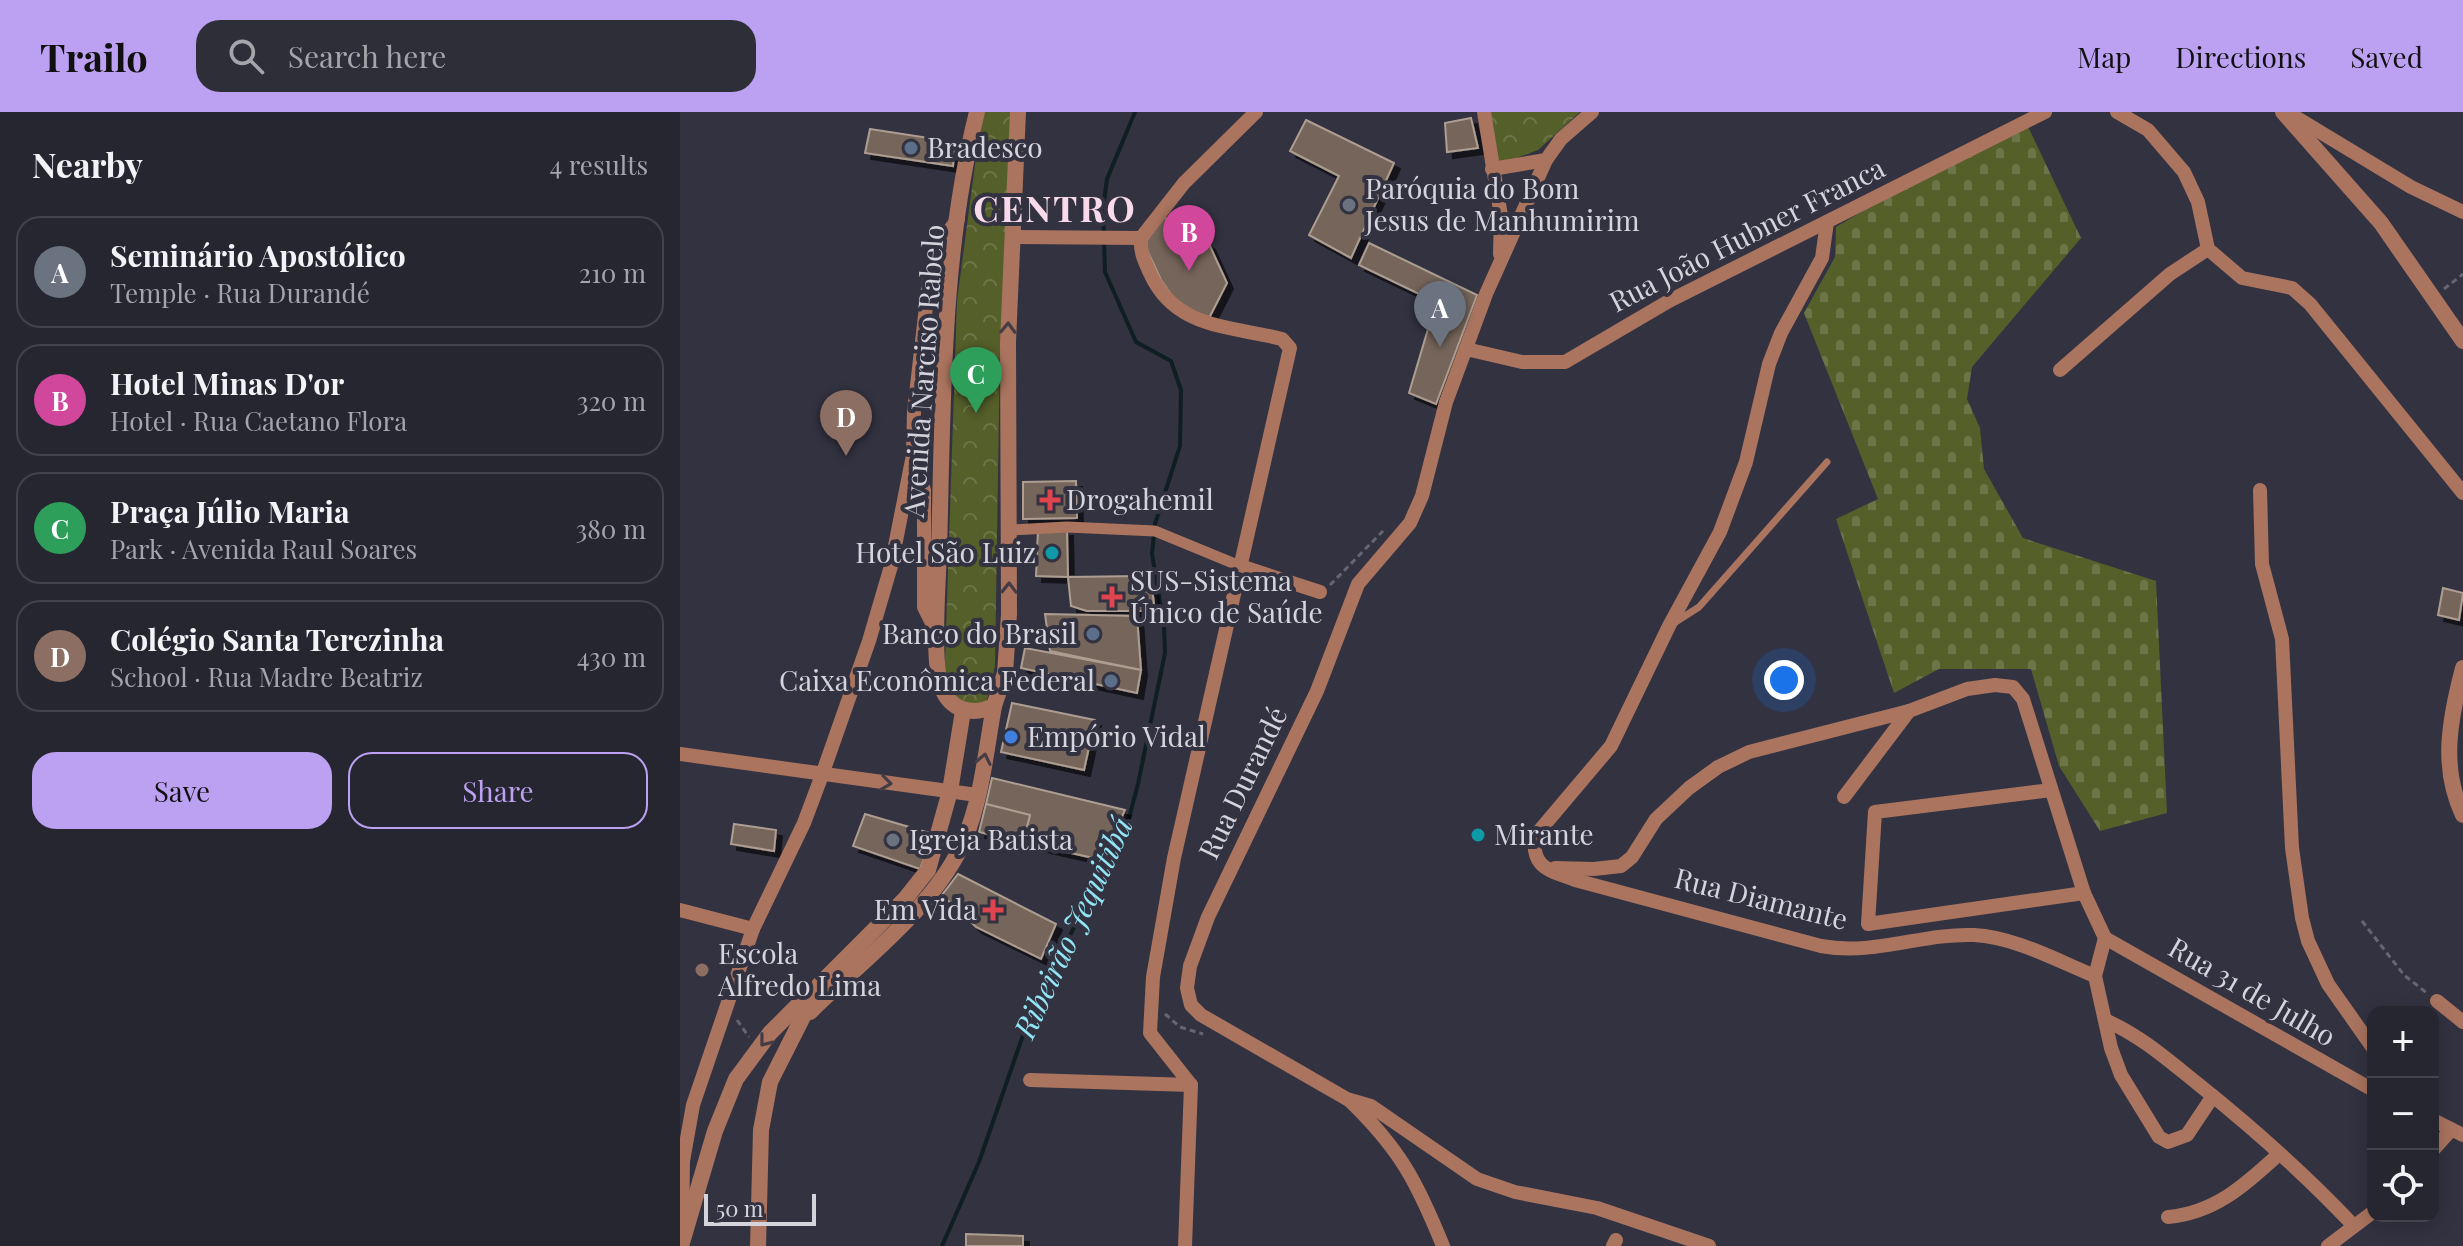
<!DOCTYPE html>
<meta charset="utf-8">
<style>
:root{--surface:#262631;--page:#2e2e39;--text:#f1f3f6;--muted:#a4a5ab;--line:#42434d;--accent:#bca0f2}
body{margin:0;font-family:"Playfair Display",serif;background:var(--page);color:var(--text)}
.controls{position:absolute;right:24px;bottom:24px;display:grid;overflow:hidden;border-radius:16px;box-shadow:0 4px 20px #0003}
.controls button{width:72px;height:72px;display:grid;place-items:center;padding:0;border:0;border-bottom:2px solid var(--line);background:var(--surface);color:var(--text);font:40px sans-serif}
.scale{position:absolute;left:24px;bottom:20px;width:112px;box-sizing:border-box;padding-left:8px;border:4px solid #d5d4dd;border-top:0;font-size:22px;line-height:28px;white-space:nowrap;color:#d5d4dd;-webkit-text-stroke:6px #333241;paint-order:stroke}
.you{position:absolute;left:1104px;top:568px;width:28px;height:28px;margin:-20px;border:6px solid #fff;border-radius:50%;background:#1a73e8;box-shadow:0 0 0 12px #1a73e833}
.badge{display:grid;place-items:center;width:52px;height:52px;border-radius:50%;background:var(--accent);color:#fff;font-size:26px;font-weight:700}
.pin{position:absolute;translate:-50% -66px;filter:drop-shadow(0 2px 4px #0008)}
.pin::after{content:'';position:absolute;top:42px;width:28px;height:24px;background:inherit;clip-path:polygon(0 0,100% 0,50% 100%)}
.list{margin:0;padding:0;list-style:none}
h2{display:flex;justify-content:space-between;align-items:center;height:104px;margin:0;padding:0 32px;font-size:34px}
h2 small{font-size:26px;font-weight:400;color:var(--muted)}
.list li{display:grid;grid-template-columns:52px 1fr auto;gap:24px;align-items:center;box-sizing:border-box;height:112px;margin:0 16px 16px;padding:0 16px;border:2px solid var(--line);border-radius:24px}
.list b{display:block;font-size:30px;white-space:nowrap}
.list p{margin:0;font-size:26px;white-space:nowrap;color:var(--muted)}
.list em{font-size:26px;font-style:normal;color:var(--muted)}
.actions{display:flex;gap:16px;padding:24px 32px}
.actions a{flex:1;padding:18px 0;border:2px solid var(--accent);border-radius:24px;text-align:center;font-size:28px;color:var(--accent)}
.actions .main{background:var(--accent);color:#111}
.icon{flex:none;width:44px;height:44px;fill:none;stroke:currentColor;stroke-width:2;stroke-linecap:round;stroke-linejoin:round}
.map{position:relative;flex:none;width:1783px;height:1134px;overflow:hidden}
header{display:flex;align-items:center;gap:48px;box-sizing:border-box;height:112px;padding:0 40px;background:var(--accent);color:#111}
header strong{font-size:38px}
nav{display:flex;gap:44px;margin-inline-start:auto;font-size:28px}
.search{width:560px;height:72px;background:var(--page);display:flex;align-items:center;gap:20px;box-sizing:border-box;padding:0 28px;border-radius:24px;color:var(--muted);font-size:30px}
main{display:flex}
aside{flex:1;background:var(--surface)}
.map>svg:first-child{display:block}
.cemetery{fill:url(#cemetery-stones)}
.park{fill:url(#park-crowns)}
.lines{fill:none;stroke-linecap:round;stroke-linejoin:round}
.stream{stroke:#0e1e21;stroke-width:4}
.building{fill:#74655a;stroke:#ae9e91;stroke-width:2;filter:url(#shadow)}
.path{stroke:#666572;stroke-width:3;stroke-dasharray:6 4;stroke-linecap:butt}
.service{stroke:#aa745f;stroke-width:7}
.pedestrian{stroke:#aa745f;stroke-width:11}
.minor{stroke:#aa745f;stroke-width:14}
.tertiary{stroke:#aa745f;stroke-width:16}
.oneway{stroke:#453c46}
.service-dot{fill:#5c6f8a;stroke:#333241;stroke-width:3}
.worship-dot{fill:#6b7280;stroke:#333241;stroke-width:3}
.health-dot{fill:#e0444e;stroke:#333241;stroke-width:3}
.culture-dot{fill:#0f9aa8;stroke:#333241;stroke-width:3}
.shop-dot{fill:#3f7fe0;stroke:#333241;stroke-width:3}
.education-dot{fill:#8d6e63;stroke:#333241;stroke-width:3}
.labels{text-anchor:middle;stroke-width:8;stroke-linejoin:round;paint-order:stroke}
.poi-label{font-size:28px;fill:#d5d4dd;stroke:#333241;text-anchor:start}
.street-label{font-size:28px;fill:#d5d4dd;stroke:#333241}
.water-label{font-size:30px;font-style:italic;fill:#92e5f5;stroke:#333241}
.district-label{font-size:36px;font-weight:bold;letter-spacing:2px;fill:#f9daea;stroke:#333241}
</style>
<header>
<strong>Trailo</strong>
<div class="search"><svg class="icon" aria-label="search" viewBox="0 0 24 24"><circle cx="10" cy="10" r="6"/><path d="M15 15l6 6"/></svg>Search here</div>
<nav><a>Map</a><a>Directions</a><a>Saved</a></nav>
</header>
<main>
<aside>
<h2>Nearby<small>4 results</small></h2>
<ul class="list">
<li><span class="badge" style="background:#6b7280">A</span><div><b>Seminário Apostólico</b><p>Temple · Rua Durandé</p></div><em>210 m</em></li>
<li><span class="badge" style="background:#d1479c">B</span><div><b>Hotel Minas D'or</b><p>Hotel · Rua Caetano Flora</p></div><em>320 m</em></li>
<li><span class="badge" style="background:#2e9e5b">C</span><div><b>Praça Júlio Maria</b><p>Park · Avenida Raul Soares</p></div><em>380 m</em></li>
<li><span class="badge" style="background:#8d6e63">D</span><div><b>Colégio Santa Terezinha</b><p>School · Rua Madre Beatriz</p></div><em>430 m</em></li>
</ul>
<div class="actions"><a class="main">Save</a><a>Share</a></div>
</aside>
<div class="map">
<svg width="1783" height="1134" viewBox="0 0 1783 1134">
<defs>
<pattern id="cemetery-stones" width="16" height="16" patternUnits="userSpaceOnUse" patternTransform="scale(2)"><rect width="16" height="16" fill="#555f29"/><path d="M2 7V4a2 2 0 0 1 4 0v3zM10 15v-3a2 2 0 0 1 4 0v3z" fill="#6d7548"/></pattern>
<pattern id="park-crowns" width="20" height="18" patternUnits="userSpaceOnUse" patternTransform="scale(2)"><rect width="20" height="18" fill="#555f29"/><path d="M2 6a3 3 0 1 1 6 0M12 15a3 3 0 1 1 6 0" fill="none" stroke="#6d7548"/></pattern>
<filter id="shadow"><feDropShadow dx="6" dy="6" stdDeviation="0" flood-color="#0009"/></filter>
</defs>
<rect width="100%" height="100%" fill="#333241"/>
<polygon class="cemetery" points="1343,4 1401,126 1292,255 1287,287 1300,316 1304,357 1343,426 1476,469 1487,701 1420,719 1379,654 1351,557 1259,557 1214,581 1156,407 1198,387 1124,201 1155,145 1156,115"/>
<g class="park">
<polygon points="302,0 331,0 320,237 315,554 306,592 281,597 264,578 277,189"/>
<polygon points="808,0 900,0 858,38 818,53"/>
</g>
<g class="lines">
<polyline class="stream" points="262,1134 299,1050 350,903 449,706 458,672 485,541 484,514 472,442 475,412 500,334 501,278 491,249 456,230 425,160 423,97 427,67 455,0"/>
</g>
<g class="building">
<polygon points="791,6 798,36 767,40 765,11"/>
<polygon points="626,8 714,51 671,146 629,123 659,64 610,39"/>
<polygon points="190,17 275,30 273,54 185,41"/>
<polygon points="482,104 529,132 547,171 527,210 495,188 481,168 467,138 467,128"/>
<polygon points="689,131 797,183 756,292 729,281 756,190 679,153"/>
<polygon points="396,369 397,406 343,407 343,370"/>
<polygon points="358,418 387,418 388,465 356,464"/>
<polygon points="460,464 472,477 475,499 407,499 391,494 388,465"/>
<polygon points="1763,476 1783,481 1779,508 1758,503"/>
<polygon points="365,502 457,504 461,558 370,539"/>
<polygon points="345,536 461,558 457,581 341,556"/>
<polygon points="332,591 415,608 404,658 321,640"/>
<polygon points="312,666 445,698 422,748 343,730 350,703 306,692"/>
<polygon points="306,692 350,703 343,730 299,720"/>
<polygon points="185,702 253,722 240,757 173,734"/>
<polygon points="54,712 96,718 94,739 51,732"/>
<polygon points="278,762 376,812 361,847 296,815 262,783"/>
<polygon points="286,1122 343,1124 343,1134 286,1134"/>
</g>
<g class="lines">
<g class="path">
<polyline points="1764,177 1783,162"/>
<polyline points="650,473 703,419"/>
<polyline points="1682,809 1724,863 1748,882"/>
<polyline points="485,902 500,915 523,922"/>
<polyline points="57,908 69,925"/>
</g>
<polyline class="service" points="994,511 1019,495 1147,350"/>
<polyline class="pedestrian" points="330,418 387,415 475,419 560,454"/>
<g class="minor">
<polyline points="804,0 821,104 820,142"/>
<polyline points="912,0 881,27 866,48 806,182 766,290 742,384 730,411 678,472 637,579 528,805 510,854 507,876 511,893 521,903 667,987 691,994 797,1067 835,1080 917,1096 1029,1134"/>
<polyline points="1437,0 1468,18 1504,60 1518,90 1528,137 1562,166 1612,176 1630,192 1783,381"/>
<polyline points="1607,0 1731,75 1783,100"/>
<polyline points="812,57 866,48"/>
<path d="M 1147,110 L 1142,146 L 1101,221 L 1089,252 L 1066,350 L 1040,420 L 989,514 L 931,634 L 855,724 C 851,756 869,758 895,768 L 1141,834 C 1194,844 1242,821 1294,823 C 1335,825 1378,849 1415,864"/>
<polyline points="333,125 461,126"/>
<path d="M 461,126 C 460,140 464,148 470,161 C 495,217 551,214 602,227 L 610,236 L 494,746 L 473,865 L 470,921 L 511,973"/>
<polyline points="461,126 504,71 576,0"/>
<polyline points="786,237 842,250 885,250 989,189 1365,0"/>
<polyline points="1380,258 1490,162 1528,137"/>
<polyline points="234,348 244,378 244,495 256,519"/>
<polyline points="1580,378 1582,452 1602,527 1612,736 1622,806 1628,829 1648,872 1693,936"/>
<polyline points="560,454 640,480"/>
<polyline points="0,642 297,683"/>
<polyline points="1371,678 1195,700 1188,812 1404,781"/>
<polyline points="1164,685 1229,599"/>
<polyline points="875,756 914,757 941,754 952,745 976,707 1009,676 1038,655 1069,640 1229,599 1287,577 1315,573 1333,575 1343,587 1404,781 1425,826"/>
<polyline points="0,798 73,817"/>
<polyline points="1425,826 1693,978"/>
<polyline points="1425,826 1415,864 1431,936 1441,963 1479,1025 1488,1030 1507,1023 1533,984"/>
<polyline points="1757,889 1783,910"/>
<path d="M 1427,909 C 1461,924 1489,949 1518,972 C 1573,1016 1626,1063 1674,1114"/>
<polyline points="350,968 511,973"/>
<path d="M 669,988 C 720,1037 737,1070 763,1134"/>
<polyline points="1753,1008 1783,1023"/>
<polyline points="1753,1038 1771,1018"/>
<path d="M 1488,1105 C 1535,1101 1565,1073 1599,1042"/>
<polyline points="2,1118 3,1049 13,993 73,817 124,711 142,663 189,529 211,454 233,343 234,300 249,168 262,128 278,107"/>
<polyline points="505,1134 511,973"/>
<polyline points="933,1134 936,1128"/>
<polyline points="1648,1134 1693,1100"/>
</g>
<g class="tertiary">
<path d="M 297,0 C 261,143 263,294 259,440 C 258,469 252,550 261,574 C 270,599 292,604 314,594 L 325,561 L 329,502 L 328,230 L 338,0"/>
<polyline points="1603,0 1701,111 1783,229"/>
<path d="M 1783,556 C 1770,606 1760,655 1783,703"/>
<path d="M 130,900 C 181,849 257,794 285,726 C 302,685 306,638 314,594"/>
<polyline points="1,1134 35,1019 56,967 90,921 129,882"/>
<polyline points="78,1134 81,1018 90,970 139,873 225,787 248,758 270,679 283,599"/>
</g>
</g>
<defs><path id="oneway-chevron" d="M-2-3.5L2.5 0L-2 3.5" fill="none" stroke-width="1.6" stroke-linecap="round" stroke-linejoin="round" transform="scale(2)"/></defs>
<g class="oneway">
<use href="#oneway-chevron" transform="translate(328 216) rotate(-88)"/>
<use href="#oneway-chevron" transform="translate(329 476) rotate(-89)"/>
<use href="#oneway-chevron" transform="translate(304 647) rotate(-78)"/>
<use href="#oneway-chevron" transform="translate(206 671) rotate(7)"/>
<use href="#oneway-chevron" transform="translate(85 929) rotate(128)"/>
</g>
<g class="service-dot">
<circle cx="231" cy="36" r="8"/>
<circle cx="413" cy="522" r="8"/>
<circle cx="431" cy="569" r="8"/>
</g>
<g class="worship-dot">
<circle cx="669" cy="93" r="8"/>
<circle cx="213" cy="728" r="8"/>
</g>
<g class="health-dot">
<path d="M366 376h8v8h8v8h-8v8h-8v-8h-8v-8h8z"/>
<path d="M428 473h8v8h8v8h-8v8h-8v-8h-8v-8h8z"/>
<path d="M309 786h8v8h8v8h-8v8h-8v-8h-8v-8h8z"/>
</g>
<g class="culture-dot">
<circle cx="372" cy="441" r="8"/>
<circle cx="798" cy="723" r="8"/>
</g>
<circle class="shop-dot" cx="331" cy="625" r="8"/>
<circle class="education-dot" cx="22" cy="858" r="8"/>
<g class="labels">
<g class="poi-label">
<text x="247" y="46">Bradesco</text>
<text x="685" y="87">Paróquia do Bom<tspan x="685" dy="32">Jesus de Manhumirim</tspan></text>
<text x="386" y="398">Drogahemil</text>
<text x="356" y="451" text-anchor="end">Hotel São Luiz</text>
<text x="450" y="479">SUS-Sistema<tspan x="450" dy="32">Único de Saúde</tspan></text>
<text x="397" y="532" text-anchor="end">Banco do Brasil</text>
<text x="415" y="579" text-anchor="end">Caixa Econômica Federal</text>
<text x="347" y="635">Empório Vidal</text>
<text x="814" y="733">Mirante</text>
<text x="229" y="738">Igreja Batista</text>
<text x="297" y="808" text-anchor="end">Em Vida</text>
<text x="38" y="852">Escola<tspan x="38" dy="32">Alfredo Lima</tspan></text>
</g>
<g class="street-label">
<text transform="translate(1067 123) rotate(-27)" y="10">Rua João Hubner Franca</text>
<text transform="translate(244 259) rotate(-86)" y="10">Avenida Narciso Rabelo</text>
<text transform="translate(563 671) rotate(-64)" y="10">Rua Durandé</text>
<text transform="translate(1081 787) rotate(14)" y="10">Rua Diamante</text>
<text transform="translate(1572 880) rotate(30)" y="10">Rua 31 de Julho</text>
</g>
<g class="water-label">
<text transform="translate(394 816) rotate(-65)" y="10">Ribeirão Jequitibá</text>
</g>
<g class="district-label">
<text x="375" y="110">CENTRO</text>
</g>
</g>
</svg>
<div class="controls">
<button>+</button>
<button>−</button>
<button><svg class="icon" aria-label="locate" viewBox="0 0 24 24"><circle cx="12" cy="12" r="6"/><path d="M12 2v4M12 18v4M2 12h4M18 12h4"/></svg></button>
</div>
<div class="scale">50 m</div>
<div class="you"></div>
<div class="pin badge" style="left:760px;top:235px;background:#6b7280">A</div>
<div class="pin badge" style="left:509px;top:159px;background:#d1479c">B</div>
<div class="pin badge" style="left:296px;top:301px;background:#2e9e5b">C</div>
<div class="pin badge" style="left:166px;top:344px;background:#8d6e63">D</div>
</div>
</main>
